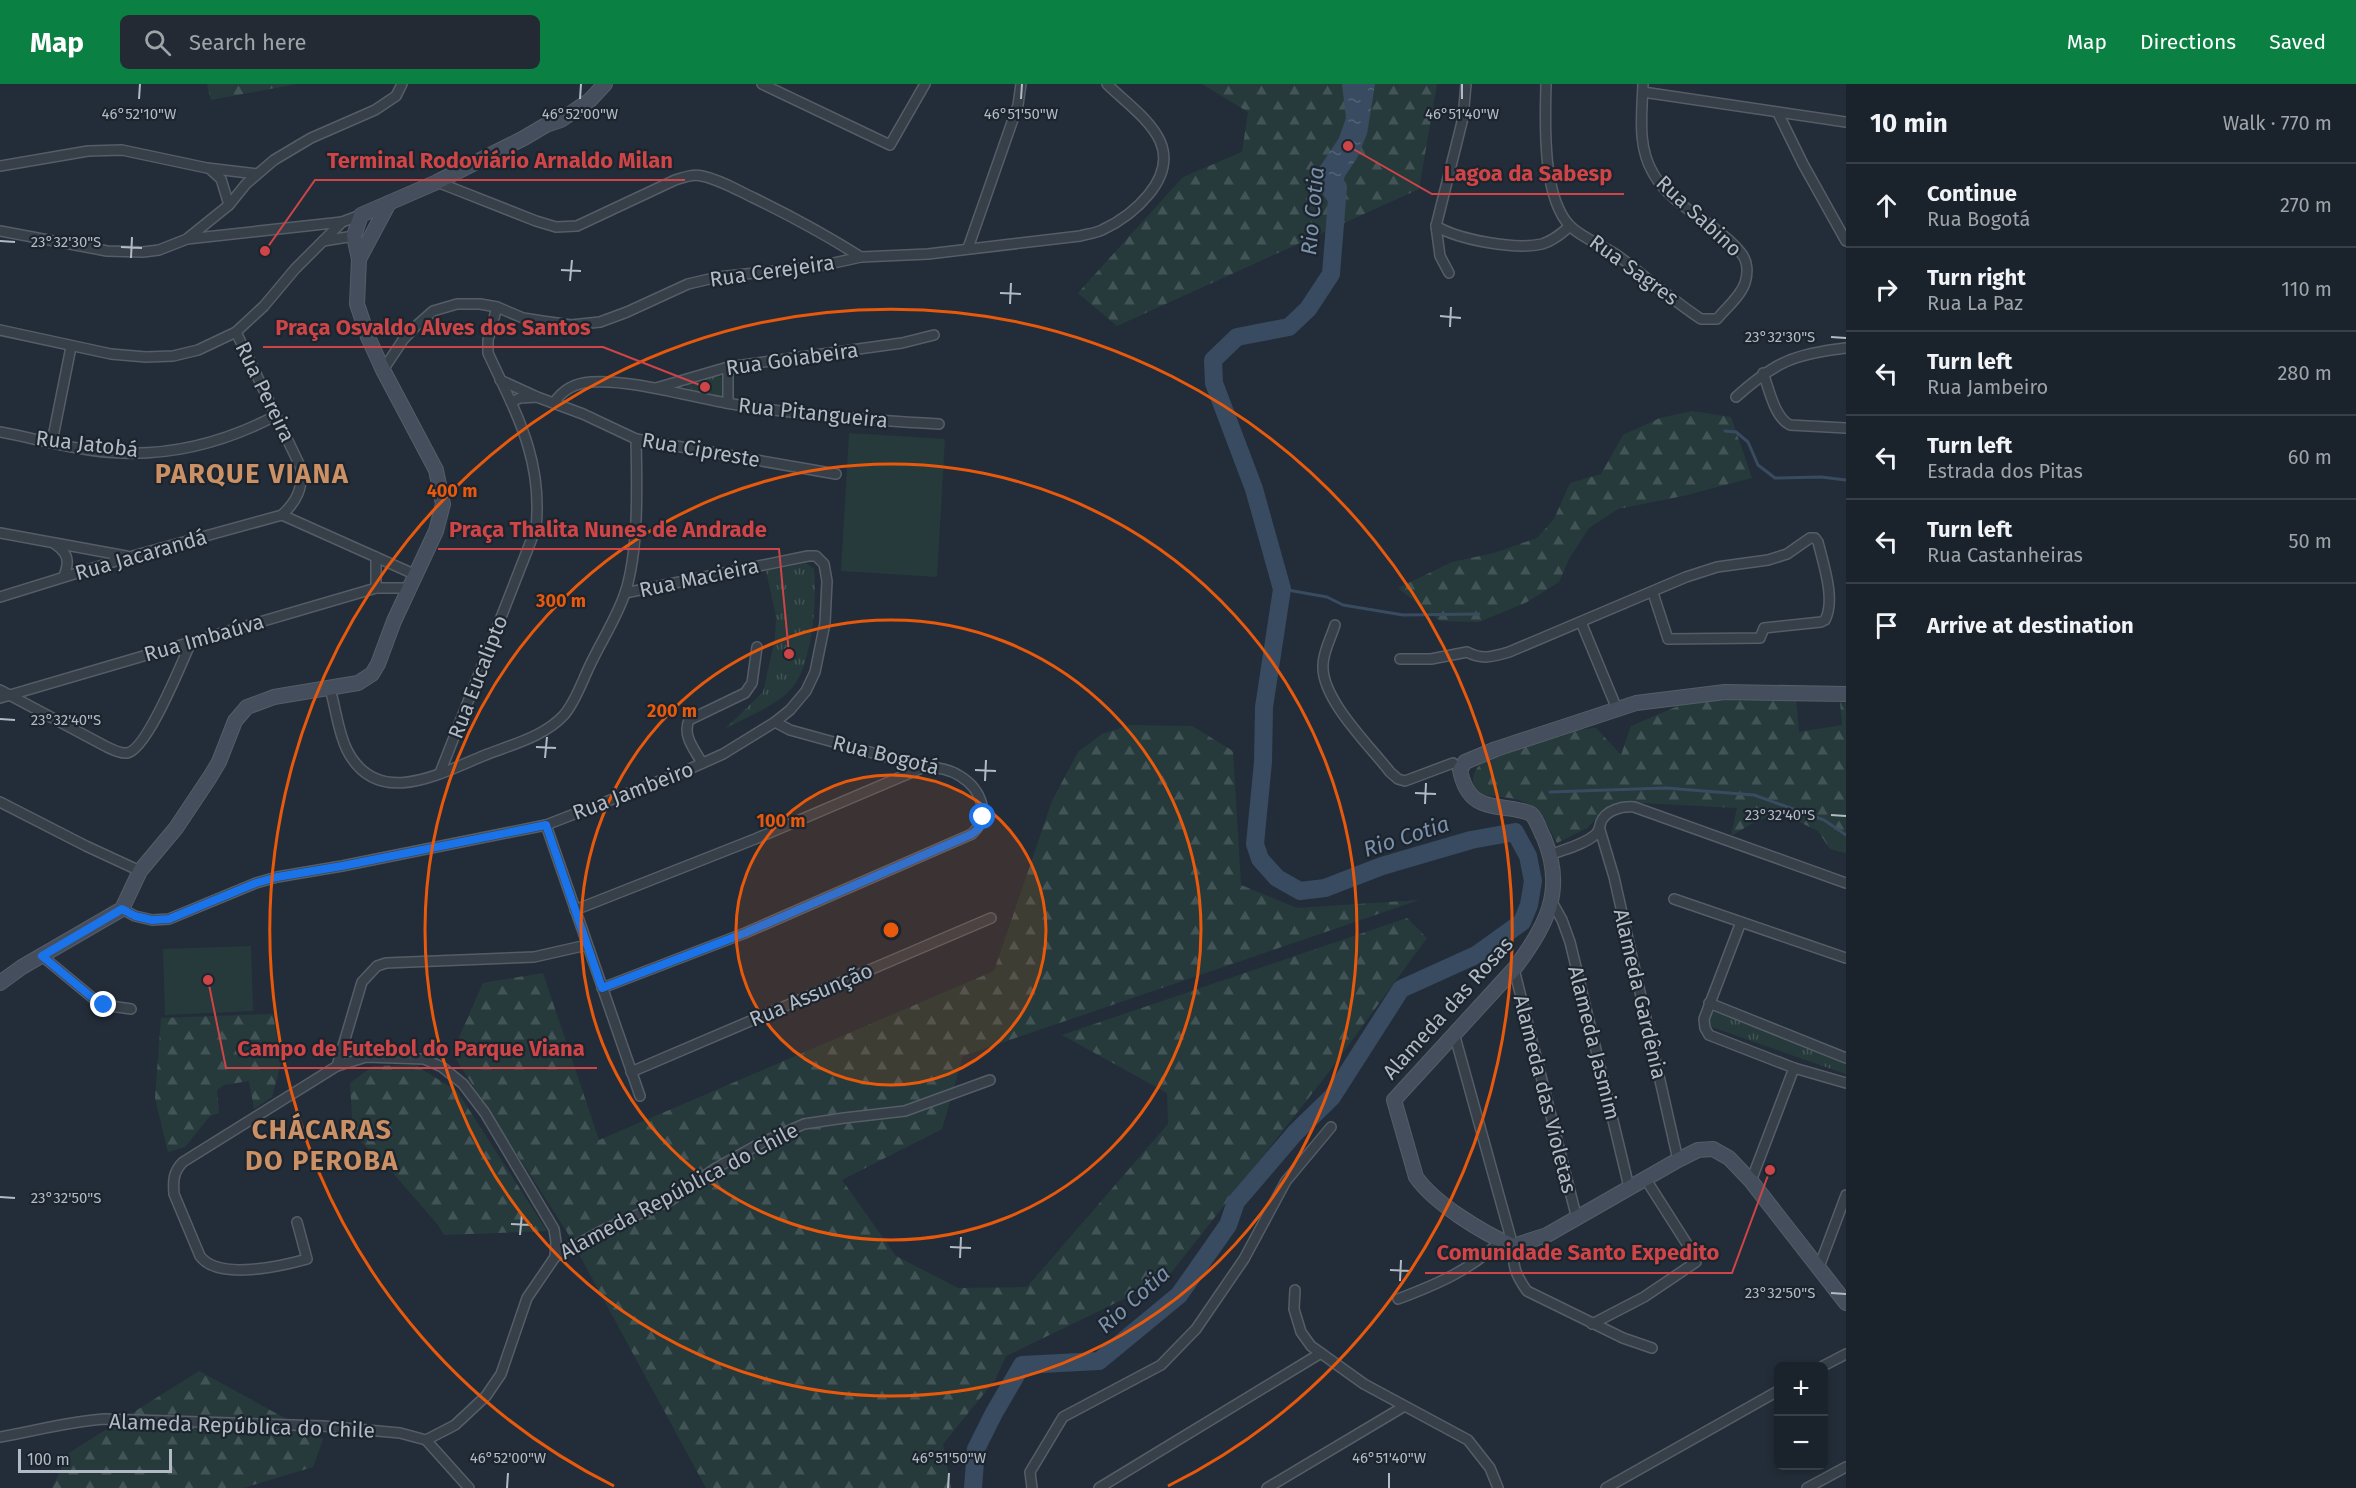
<!DOCTYPE html>
<meta charset="utf-8">
<style>
:root{--surface:#1a222b;--page:#232a33;--text:#f1f3f6;--muted:#9fa4a9;--line:#383f47;--accent:#0b8043}
body{margin:0;font-family:"Fira Sans",sans-serif;background:var(--page);color:var(--text)}
.controls{position:absolute;right:18px;bottom:18px;display:grid;overflow:hidden;border-radius:9px;box-shadow:0 3px 9px #0003}
.controls button{width:54px;height:54px;display:grid;place-items:center;padding:0;border:0;border-bottom:2px solid var(--line);background:var(--surface);color:var(--text);font:30px sans-serif}
.scale{position:absolute;left:18px;bottom:15px;width:154px;box-sizing:border-box;padding-left:6px;border:3px solid #b2bac5;border-top:0;font-size:16px;line-height:21px;white-space:nowrap;color:#b2bac5;-webkit-text-stroke:4px #1c242e;paint-order:stroke}
.stop{position:absolute;width:18px;height:18px;margin:-14px;border:4px solid #1a73e8;border-radius:50%;background:#fff}
.stop.end{background:#1a73e8;border-color:#fff;box-shadow:0 2px 6px #0008}
.list{margin:0;padding:0;list-style:none}
h2{display:flex;justify-content:space-between;align-items:center;height:78px;margin:0;padding:0 24px;font-size:26px}
h2 small{font-size:20px;font-weight:400;color:var(--muted)}
.list li{display:grid;grid-template-columns:39px 1fr auto;gap:18px;align-items:center;box-sizing:border-box;height:84px;padding:0 24px;border-top:2px solid var(--line)}
.list b{display:block;font-size:22px;white-space:nowrap}
.list p{margin:0;font-size:20px;white-space:nowrap;color:var(--muted)}
.list em{font-size:20px;font-style:normal;color:var(--muted)}
.icon{flex:none;width:33px;height:33px;fill:none;stroke:currentColor;stroke-width:2;stroke-linecap:round;stroke-linejoin:round}
.map{position:relative;flex:none;width:1846px;height:1404px;overflow:hidden}
header{display:flex;align-items:center;gap:36px;box-sizing:border-box;height:84px;padding:0 30px;background:var(--accent);color:#fff}
header strong{font-size:28px}
nav{display:flex;gap:33px;margin-inline-start:auto;font-size:21px}
.search{width:420px;height:54px;background:var(--page);display:flex;align-items:center;gap:15px;box-sizing:border-box;padding:0 21px;border-radius:9px;color:var(--muted);font-size:22px}
main{display:flex}
aside{flex:1;background:var(--surface)}
.map>svg:first-child{display:block}
.forest{fill:url(#forest-firs)}
.park{fill:url(#park-tufts)}
.garden{fill:#263a3b}
.water{fill:url(#water-ripples)}
.lines{fill:none;stroke-linecap:round;stroke-linejoin:round}
.stream{stroke:#394b61;stroke-width:3}
.river{stroke:#394b61;stroke-width:18}
.street-casing{stroke:#555d67;stroke-width:12}
.secondary-casing{stroke:#555d67;stroke-width:16}
.street{stroke:#373f49;stroke-width:9}
.secondary{stroke:#454e5c;stroke-width:14}
.route{stroke:#1a73e8;stroke-width:8}
.ticks{fill:none;stroke:#b2bac5;stroke-width:2}
.ring{fill:none;stroke:#e8590c;stroke-width:3}
.labels{text-anchor:middle;stroke-width:4.5;stroke-linejoin:round;paint-order:stroke}
.street-label{font-size:21px;fill:#b2bac5;stroke:#1c242e}
.water-label{font-size:22px;font-style:italic;fill:#7c91ab;stroke:#1c242e}
.district-label{font-size:27px;font-weight:bold;letter-spacing:1.5px;fill:#cc9065;stroke:#1c242e}
.ticks-label{font-size:15px;text-anchor:middle;fill:#b2bac5;stroke:#1c242e;stroke-width:4.5;stroke-linejoin:round;paint-order:stroke}
.centre{fill:#e8590c;stroke:#1c242e;stroke-width:3}
.ring-label{font-size:18px;text-anchor:middle;font-weight:bold;fill:#e8590c;stroke:#1c242e;stroke-width:4.5;stroke-linejoin:round;paint-order:stroke}
.leader{fill:none;stroke:#cf4547;stroke-width:2}
.callout-dot{fill:#cf4547;stroke:#1c242e;stroke-width:2}
.callout-label{font-size:22px;text-anchor:middle;font-weight:bold;fill:#cf4547;stroke:#1c242e;stroke-width:4.5;stroke-linejoin:round;paint-order:stroke}
</style>
<header>
<strong>Map</strong>
<div class="search"><svg class="icon" aria-label="search" viewBox="0 0 24 24"><circle cx="10" cy="10" r="6"/><path d="M15 15l6 6"/></svg>Search here</div>
<nav><a>Map</a><a>Directions</a><a>Saved</a></nav>
</header>
<main>
<div class="map">
<svg width="1846" height="1404" viewBox="0 0 1846 1404">
<defs>
<pattern id="forest-firs" width="22" height="20" patternUnits="userSpaceOnUse" patternTransform="scale(1.5)"><rect width="22" height="20" fill="#263a3b"/><path d="M5 1l3.5 6h-7zM16 11l3.5 6h-7z" fill="#435456"/></pattern>
<pattern id="park-tufts" width="24" height="20" patternUnits="userSpaceOnUse" patternTransform="scale(1.5)"><rect width="24" height="20" fill="#263a3b"/><path d="M3 7l-1-3M5 7V3M7 7l1-3M15 17l-1-3M17 17v-4M19 17l1-3" fill="none" stroke="#435456"/></pattern>
<pattern id="water-ripples" width="26" height="14" patternUnits="userSpaceOnUse" patternTransform="scale(1.5)"><rect width="26" height="14" fill="#394b61"/><path d="M2 4q2-2 4 0t4 0M15 11q2-2 4 0t4 0" fill="none" stroke="#536376"/></pattern>
</defs>
<rect width="100%" height="100%" fill="#232d39"/>
<g class="forest">
<polygon points="207,0 296,0 211,16"/>
<polygon points="1202,0 1437,0 1419,105 1117,242 1078,209 1183,93 1242,68 1248,28"/>
<polygon points="1692,327 1731,333 1752,394 1683,412 1618,425 1589,444 1569,475 1559,498 1527,518 1479,538 1440,537 1398,504 1452,478 1494,469 1537,454 1554,435 1570,399 1601,390 1623,351 1660,334"/>
<path d="M 1746,615 L 1796,615 L 1799,648 L 1842,641 L 1840,618 L 1846,619 L 1846,769 L 1830,765 L 1818,747 L 1783,730 L 1758,736 L 1731,752 L 1737,724 L 1624,718 L 1605,724 L 1587,744 L 1557,759 C 1541,729 1538,717 1502,713 C 1492,712 1484,712 1475,707 C 1471,694 1473,688 1482,678 L 1564,647 L 1596,644 L 1621,671 L 1631,642 L 1685,619 Z"/>
<polygon points="1130,641 1192,642 1233,667 1241,801 1297,824 1419,816 963,972 942,1045 842,1096 896,1172 958,1204 1027,1203 1168,1040 1167,1009 1062,951 1407,834 1427,854 1325,993 1167,1194 1006,1272 995,1296 943,1360 951,1404 706,1404 567,1148 452,969 483,899 543,889 599,1056 994,887 1052,717 1078,668 1102,650"/>
<polygon points="273,930 281,979 272,1013 254,1025 249,997 224,1001 217,1006 219,1029 210,1032 185,1063 168,1068 155,1014 161,934"/>
<polygon points="415,981 457,1007 547,1147 444,1151 438,1141 393,1089 353,1050 350,999 373,982"/>
<polygon points="199,1287 323,1355 313,1383 243,1404 52,1404 69,1369"/>
</g>
<g class="park">
<polygon points="718,292 723,294 723,311 721,313 687,304 686,301 688,298"/>
<path d="M 806,479 L 814,485 C 817,517 813,589 785,611 C 768,625 744,634 725,645 L 763,608 L 775,555 L 776,532 L 766,487 Z"/>
<polygon points="1712,925 1846,978 1846,990 1709,942"/>
</g>
<g class="garden">
<polygon points="849,349 945,355 937,493 841,487"/>
<polygon points="251,862 253,927 165,931 163,865"/>
</g>
<polygon class="water" points="1342,0 1375,0 1367,50 1357,74 1345,92 1335,128 1318,103 1319,84 1339,54 1346,34"/>
<g class="lines">
<g class="stream">
<polyline points="1725,347 1736,348 1748,358 1758,381 1775,394 1821,393 1846,396"/>
<polyline points="1282,505 1327,513 1343,521 1403,531 1479,530"/>
<polyline points="1550,708 1666,704 1754,711 1824,736 1846,751"/>
</g>
<polyline class="river" points="973,1404 976,1365 994,1329 1022,1281 1099,1277 1179,1211 1228,1141 1236,1118 1295,1049 1332,1013 1401,905 1476,871 1522,838 1529,821 1533,797 1528,772 1515,748 1471,756 1382,782 1325,804 1300,807 1277,794 1260,775 1255,760 1263,678 1264,623 1282,505 1254,405 1214,299 1213,276 1237,253 1289,243 1308,225 1331,190 1338,103"/>
<g class="street-casing">
<g id="street">
<polyline points="762,0 890,61 925,0"/>
<path d="M 1546,0 C 1545,38 1542,113 1570,142 C 1582,154 1602,161 1617,171 C 1645,192 1672,216 1701,235 L 1717,235 C 1726,224 1740,213 1745,199 C 1748,189 1748,177 1741,169 C 1719,140 1672,124 1653,89 C 1637,62 1642,30 1643,0"/>
<polyline points="1643,8 1846,38"/>
<polyline points="1778,29 1803,80 1846,157"/>
<polyline points="0,82 88,67 122,66 207,84 257,90"/>
<polyline points="210,85 221,95 229,121"/>
<path d="M 437,98 L 536,137 L 556,143 L 577,142 L 675,96 C 685,93 692,90 702,92 C 721,96 737,106 754,114 C 791,132 826,151 861,173"/>
<path d="M 1436,142 C 1459,156 1516,166 1542,160 C 1553,157 1562,149 1570,142"/>
<polyline points="0,147 107,167 143,168 159,166 187,155 342,138"/>
<polyline points="188,154 229,121 246,100 274,76 311,54 375,26 396,12 402,0"/>
<polyline points="323,157 354,152"/>
<polyline points="968,164 1018,21 1021,0"/>
<polyline points="1449,189 1440,172 1436,142 1463,34 1466,0"/>
<polyline points="0,246 111,270 146,273 173,272 198,266 236,248 264,222 295,185 342,138 361,131"/>
<path d="M 383,286 L 403,256 L 416,242 L 433,227 L 457,220 L 480,220 L 497,223 L 523,234 L 542,237 L 571,241 L 600,238 L 627,228 L 688,200 L 718,193 L 820,182 L 861,173 L 928,170 L 1080,152 C 1087,150 1096,149 1102,146 C 1132,132 1177,95 1160,57 C 1150,35 1124,17 1107,0"/>
<path d="M 1763,289 C 1769,304 1774,333 1790,341 L 1846,344"/>
<polyline points="500,296 535,312"/>
<polyline points="656,304 728,283 902,259 934,251"/>
<path d="M 1736,313 C 1775,278 1794,270 1846,264"/>
<polyline points="511,318 520,314 537,313 583,330 636,355 836,390"/>
<path d="M 554,319 C 563,305 575,299 591,298 C 629,295 687,312 726,319 C 797,331 867,336 939,340"/>
<polyline points="728,319 728,283"/>
<path d="M 0,348 C 38,355 83,368 122,369 C 176,371 227,357 275,332"/>
<polyline points="52,358 71,263"/>
<polyline points="282,431 416,491"/>
<polyline points="0,449 126,472"/>
<path d="M 55,460 C 68,469 70,477 64,492"/>
<polyline points="376,473 376,504"/>
<path d="M 0,513 L 129,473 L 282,431 C 297,417 303,404 301,384 L 236,248"/>
<polyline points="1581,538 1617,625"/>
<path d="M 1335,541 C 1331,554 1323,568 1323,581 C 1321,615 1370,662 1390,688 L 1398,695 L 1405,697 L 1453,679"/>
<path d="M 1400,575 L 1431,575 L 1467,568 C 1482,576 1492,573 1509,568 L 1686,493 L 1717,483 L 1768,476 L 1787,470 L 1810,454 L 1815,454 L 1818,458 C 1823,479 1836,516 1825,536 L 1821,538 L 1764,544 L 1760,554 L 1668,555 L 1653,509"/>
<path d="M 330,605 C 336,625 338,648 347,666 C 377,725 439,690 483,672 C 510,661 544,653 564,631 C 576,617 583,595 591,579 C 602,556 617,533 625,509 C 639,467 637,400 636,355"/>
<path d="M 0,606 L 105,662 C 111,665 120,670 127,669 C 147,666 182,578 191,558"/>
<polyline points="0,614 376,504 409,504"/>
<path d="M 702,679 C 695,666 682,652 689,636 L 745,609 L 752,599 L 757,563"/>
<path d="M 440,689 L 536,444 C 543,375 516,329 488,269 L 488,256 L 497,223"/>
<polyline points="0,718 86,762 140,787"/>
<polyline points="546,741 640,1012"/>
<polyline points="1600,746 1614,793 1678,1076"/>
<path d="M 1550,771 C 1565,765 1583,761 1595,751 C 1600,747 1599,744 1601,738 C 1606,726 1622,722 1634,723 L 1846,799"/>
<polyline points="1674,815 1846,874"/>
<polyline points="1552,818 1562,836 1570,858 1629,1103"/>
<polyline points="122,825 135,832 152,836 169,835 256,799 277,793 342,782 546,741 685,687 723,670 775,638 790,626 806,607 815,588 825,539 827,497 824,480 816,472 808,472 625,509"/>
<polyline points="575,826 755,755 924,683"/>
<polyline points="1741,838 1704,935 1705,944 1709,951 1794,984 1846,999"/>
<polyline points="42,872 94,915 104,921 131,925"/>
<polyline points="1514,885 1577,1135"/>
<path d="M 602,904 L 745,849 L 972,750 C 992,731 981,705 960,692 C 949,685 936,683 924,683 L 790,646 L 775,638"/>
<polyline points="1709,919 1846,974"/>
<path d="M 1454,949 L 1513,1162 C 1513,1183 1515,1190 1527,1207 L 1623,1254 L 1652,1264"/>
<polyline points="337,982 362,898 377,882 386,879 534,873 587,861"/>
<polyline points="631,988 991,834"/>
<polyline points="1751,1097 1794,984"/>
<path d="M 297,1138 L 307,1175 C 282,1182 218,1197 200,1172 L 174,1110 C 173,1097 173,1088 183,1078 L 337,982 L 366,973 L 424,975 L 442,983 L 463,1000 L 485,1029 L 554,1145 L 556,1158 L 555,1173"/>
<polyline points="1819,1183 1846,1111"/>
<polyline points="1295,1206 1294,1225 1301,1248 1311,1262 1364,1300 1468,1356 1490,1384 1498,1404"/>
<path d="M 1398,1215 C 1438,1200 1470,1186 1501,1157"/>
<polyline points="1592,1240 1644,1213 1696,1178 1694,1171 1645,1094"/>
<polyline points="1823,1282 1846,1270"/>
<path d="M 0,1353 C 35,1347 70,1337 105,1335 L 323,1342 L 400,1349 L 426,1356 L 455,1341 L 486,1312 L 501,1290 L 527,1214 L 555,1173 L 603,1146 L 671,1116 L 716,1084 L 761,1059 L 804,1040 L 844,1034 L 905,1027 L 990,996"/>
<polyline points="426,1356 469,1404"/>
<polyline points="1032,1404 1030,1388 1063,1333 1161,1281 1196,1245 1244,1175 1286,1097 1331,1043"/>
<polyline points="1099,1404 1321,1269"/>
<polyline points="1267,1404 1403,1323"/>
<polyline points="1606,1404 1778,1307"/>
<polyline points="1807,1404 1846,1383"/>
</g>
</g>
<g class="secondary-casing">
<g id="secondary">
<polyline points="359,175 389,119"/>
<path d="M 1846,610 L 1725,608 L 1636,619 L 1496,665 L 1465,678 L 1460,686 C 1467,720 1483,721 1513,725 C 1518,726 1526,727 1531,730 C 1537,735 1540,747 1544,754 C 1566,807 1546,843 1514,885 L 1394,1016 L 1416,1093 C 1435,1120 1483,1149 1513,1162 L 1547,1151 L 1678,1076 L 1698,1066 L 1713,1065 L 1729,1074 L 1751,1097 L 1846,1219"/>
<polyline points="0,899 22,883 122,825 140,787 176,744 210,693 219,678 235,637 247,623 274,613 358,599 372,590 378,580 394,537 436,447 443,420 436,386 383,286 368,253 357,220 359,175 354,152 361,131 437,98 524,54 546,41 561,36 590,16 605,0"/>
</g>
</g>
<use href="#street" class="street"/>
<use href="#secondary" class="secondary"/>
</g>
<g class="lines">
<polyline class="route" points="104,921 94,915 42,872 122,825 135,832 152,836 169,835 256,799 277,793 342,782 546,741 602,904 745,849 972,750 980,743 983,733"/>
</g>
<path class="ticks" d="M 139,15 L 140,0M 580,15 L 581,0M 1021,15 L 1022,0M 1462,15 L 1462,0M 0,157 L 15,158M 121,163 L 142,164M 131,174 L 132,153M 561,186 L 581,187M 570,197 L 572,176M 1000,209 L 1021,210M 1010,220 L 1011,199M 1440,232 L 1461,234M 1450,243 L 1451,223M 1831,253 L 1846,254M 0,635 L 15,636M 536,663 L 556,664M 545,674 L 547,653M 975,686 L 996,687M 985,697 L 986,676M 1415,709 L 1436,710M 1425,720 L 1426,699M 1831,731 L 1846,732M 0,1113 L 15,1114M 511,1140 L 532,1141M 520,1151 L 522,1130M 950,1163 L 971,1164M 960,1174 L 961,1153M 1390,1186 L 1411,1187M 1400,1197 L 1401,1176M 1831,1209 L 1846,1210M 507,1404 L 508,1389M 948,1404 L 949,1389M 1389,1404 L 1389,1389"/>
<circle cx="891" cy="846" r="155" fill="#e8590c" fill-opacity=".12"/>
<g class="ring">
<circle cx="891" cy="846" r="155"/>
<circle cx="891" cy="846" r="310"/>
<circle cx="891" cy="846" r="466"/>
<path d="M614 1402A621 621 0 1 1 1168 1402"/>
</g>
<g class="labels">
<g class="street-label">
<text transform="translate(1699 132) rotate(43)" y="7">Rua Sabino</text>
<text transform="translate(1634 186) rotate(36)" y="7">Rua Sagres</text>
<text transform="translate(772 187) rotate(-8)" y="7">Rua Cerejeira</text>
<text transform="translate(792 275) rotate(-8)" y="7">Rua Goiabeira</text>
<text transform="translate(265 308) rotate(64)" y="7">Rua Pereira</text>
<text transform="translate(813 329) rotate(6)" y="7">Rua Pitangueira</text>
<text transform="translate(87 360) rotate(7)" y="7">Rua Jatobá</text>
<text transform="translate(701 366) rotate(10)" y="7">Rua Cipreste</text>
<text transform="translate(141 471) rotate(-16)" y="7">Rua Jacarandá</text>
<text transform="translate(699 494) rotate(-12)" y="7">Rua Macieira</text>
<text transform="translate(204 554) rotate(-16)" y="7">Rua Imbaúva</text>
<text transform="translate(478 593) rotate(-69)" y="7">Rua Eucalipto</text>
<text transform="translate(886 671) rotate(14)" y="7">Rua Bogotá</text>
<text transform="translate(633 707) rotate(-21)" y="7">Rua Jambeiro</text>
<text transform="translate(1640 910) rotate(77)" y="7">Alameda Gardênia</text>
<text transform="translate(811 911) rotate(-23)" y="7">Rua Assunção</text>
<text transform="translate(1448 924) rotate(-48)" y="7">Alameda das Rosas</text>
<text transform="translate(1594 959) rotate(76)" y="7">Alameda Jasmim</text>
<text transform="translate(1545 1010) rotate(76)" y="7">Alameda das Violetas</text>
<text transform="translate(679 1107) rotate(-28)" y="7">Alameda República do Chile</text>
<text transform="translate(242 1342) rotate(2)" y="7">Alameda República do Chile</text>
</g>
<g class="water-label">
<text transform="translate(1312 127) rotate(-85)" y="8">Rio Cotia</text>
<text transform="translate(1406 752) rotate(-18)" y="8">Rio Cotia</text>
<text transform="translate(1133 1215) rotate(-42)" y="8">Rio Cotia</text>
</g>
<g class="district-label">
<text x="252" y="399">PARQUE VIANA</text>
<text x="322" y="1055">CHÁCARAS<tspan x="322" dy="31">DO PEROBA</tspan></text>
</g>
</g>
<g class="ticks-label">
<text x="139" y="35">46°52'10"W</text>
<text x="580" y="35">46°52'00"W</text>
<text x="1021" y="35">46°51'50"W</text>
<text x="1462" y="35">46°51'40"W</text>
<text x="66" y="163">23°32'30"S</text>
<text x="1780" y="258">23°32'30"S</text>
<text x="66" y="641">23°32'40"S</text>
<text x="1780" y="736">23°32'40"S</text>
<text x="66" y="1119">23°32'50"S</text>
<text x="1780" y="1214">23°32'50"S</text>
<text x="508" y="1379">46°52'00"W</text>
<text x="949" y="1379">46°51'50"W</text>
<text x="1389" y="1379">46°51'40"W</text>
</g>
<circle cx="891" cy="846" r="9" class="centre"/>
<g class="ring-label">
<text x="452" y="413">400 m</text>
<text x="561" y="523">300 m</text>
<text x="672" y="633">200 m</text>
<text x="781" y="743">100 m</text>
</g>
<path class="leader" d="M265 167L315 96H685M1348 62L1432 110H1624M705 303L603 263H263M789 570L779 465H438M208 896L226 984H597M1770 1086L1732 1189H1425"/>
<g class="callout-dot">
<circle cx="265" cy="167" r="6"/>
<circle cx="1348" cy="62" r="6"/>
<circle cx="705" cy="303" r="6"/>
<circle cx="789" cy="570" r="6"/>
<circle cx="208" cy="896" r="6"/>
<circle cx="1770" cy="1086" r="6"/>
</g>
<g class="callout-label">
<text x="500" y="84">Terminal Rodoviário Arnaldo Milan</text>
<text x="1528" y="97">Lagoa da Sabesp</text>
<text x="433" y="251">Praça Osvaldo Alves dos Santos</text>
<text x="608" y="453">Praça Thalita Nunes de Andrade</text>
<text x="411" y="972">Campo de Futebol do Parque Viana</text>
<text x="1578" y="1176">Comunidade Santo Expedito</text>
</g>
</svg>
<div class="controls">
<button>+</button>
<button>−</button>
</div>
<div class="scale">100 m</div>
<div class="stop" style="left:983px;top:733px"></div>
<div class="stop end" style="left:104px;top:921px"></div>
</div>
<aside>
<h2>10 min<small>Walk · 770 m</small></h2>
<ul class="list">
<li><svg class="icon" aria-label="ahead" viewBox="0 0 24 24"><path d="M12 20V5M6 11l6-6 6 6"/></svg><div><b>Continue</b><p>Rua Bogotá</p></div><em>270 m</em></li>
<li><svg class="icon" aria-label="right" viewBox="0 0 24 24"><path d="M7 20v-9h11M14 6l5 5-5 5"/></svg><div><b>Turn right</b><p>Rua La Paz</p></div><em>110 m</em></li>
<li><svg class="icon" aria-label="left" viewBox="0 0 24 24"><path d="M17 20v-9H6M10 6l-5 5 5 5"/></svg><div><b>Turn left</b><p>Rua Jambeiro</p></div><em>280 m</em></li>
<li><svg class="icon" aria-label="left" viewBox="0 0 24 24"><path d="M17 20v-9H6M10 6l-5 5 5 5"/></svg><div><b>Turn left</b><p>Estrada dos Pitas</p></div><em>60 m</em></li>
<li><svg class="icon" aria-label="left" viewBox="0 0 24 24"><path d="M17 20v-9H6M10 6l-5 5 5 5"/></svg><div><b>Turn left</b><p>Rua Castanheiras</p></div><em>50 m</em></li>
<li><svg class="icon" aria-label="arrive" viewBox="0 0 24 24"><path d="M6 21V4h12l-3 4 3 4H6"/></svg><div><b>Arrive at destination</b></div></li>
</ul>
</aside>
</main>
